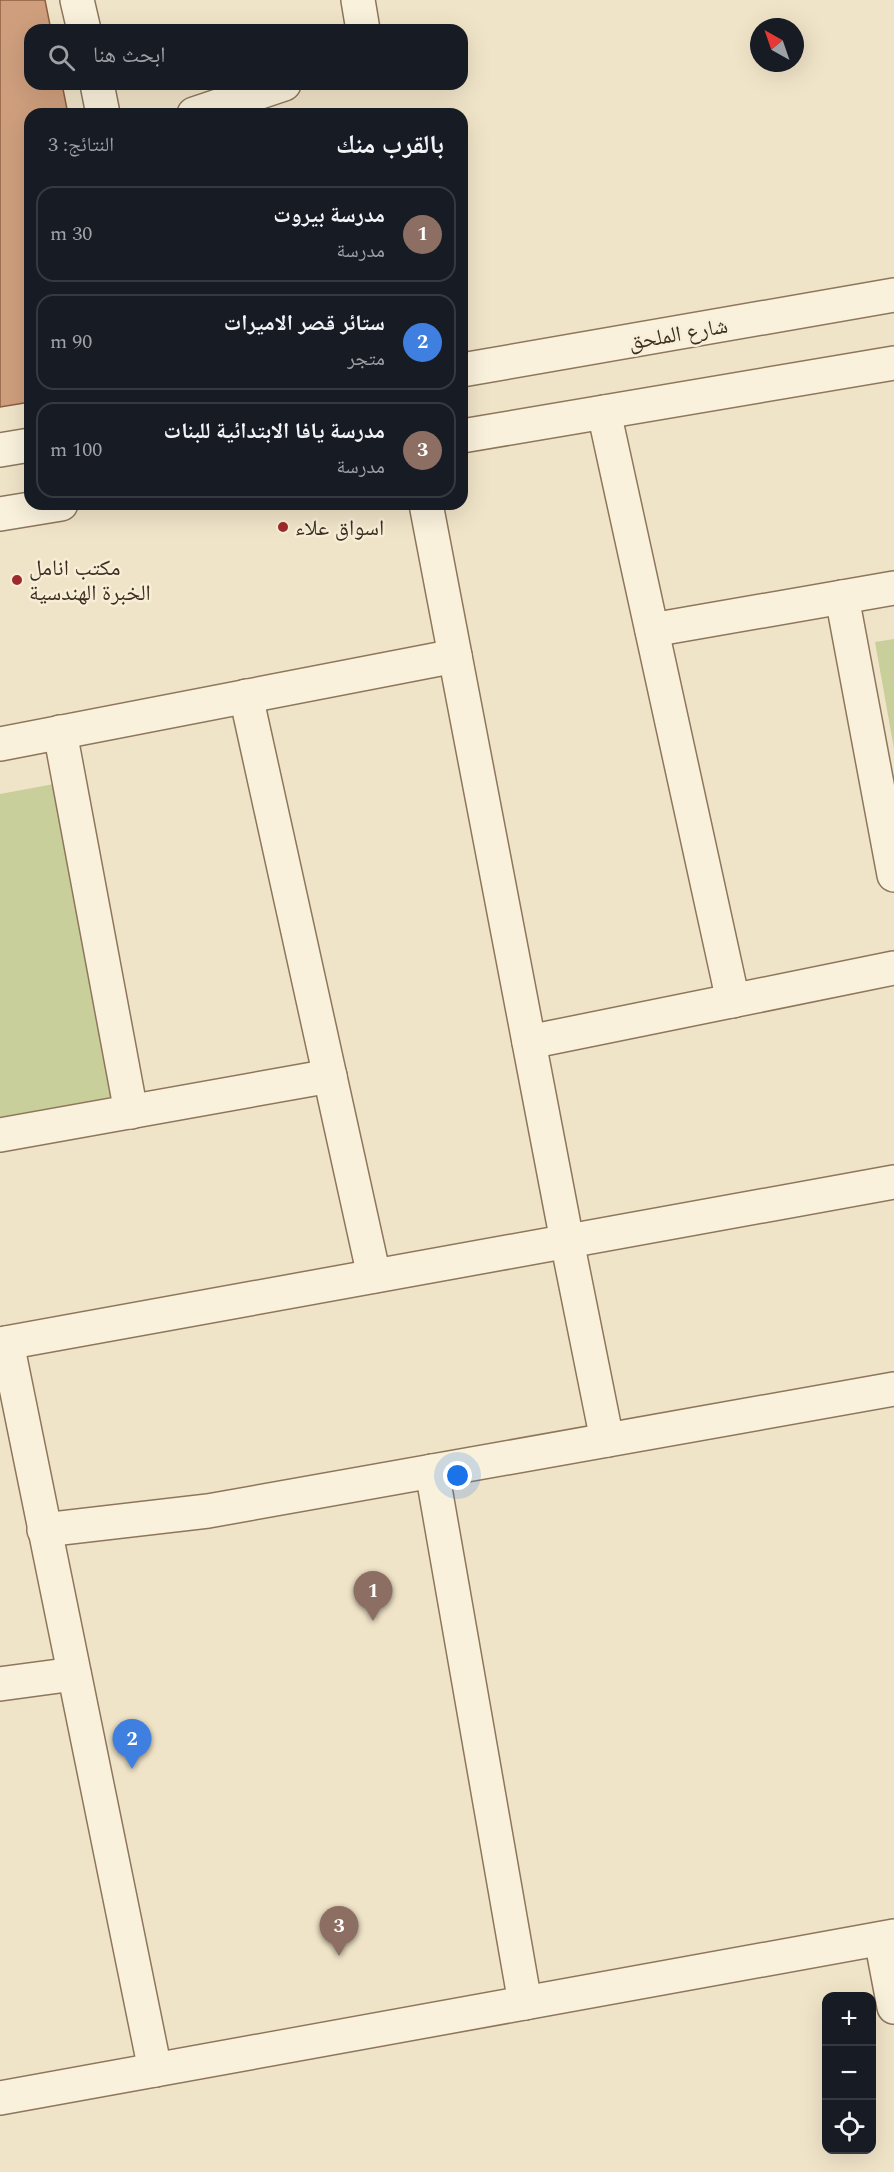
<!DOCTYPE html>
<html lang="ar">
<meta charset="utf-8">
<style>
:root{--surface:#171b24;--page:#242831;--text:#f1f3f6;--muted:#9ea1a6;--line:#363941;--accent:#d93025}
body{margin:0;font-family:Spectral,"Noto Naskh Arabic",serif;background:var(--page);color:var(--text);direction:rtl}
.controls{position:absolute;right:18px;bottom:18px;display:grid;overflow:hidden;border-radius:12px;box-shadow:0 6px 24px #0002}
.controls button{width:54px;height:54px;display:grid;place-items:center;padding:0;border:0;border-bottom:2px solid var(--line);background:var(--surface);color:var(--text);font:30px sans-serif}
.compass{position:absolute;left:750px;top:18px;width:54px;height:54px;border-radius:50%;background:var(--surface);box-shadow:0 6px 24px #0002;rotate:320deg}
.you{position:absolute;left:458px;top:1476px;width:21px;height:21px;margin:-15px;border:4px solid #fff;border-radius:50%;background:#1a73e8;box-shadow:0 0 0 9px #1a73e833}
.badge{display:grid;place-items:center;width:39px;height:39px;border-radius:50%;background:var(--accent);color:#fff;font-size:20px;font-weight:700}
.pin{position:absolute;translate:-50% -50px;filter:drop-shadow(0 2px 3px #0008)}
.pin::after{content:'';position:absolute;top:32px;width:21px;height:18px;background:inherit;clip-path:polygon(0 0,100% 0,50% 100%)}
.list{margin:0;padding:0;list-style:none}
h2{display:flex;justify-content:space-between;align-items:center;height:78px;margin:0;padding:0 24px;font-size:26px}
h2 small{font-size:20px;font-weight:400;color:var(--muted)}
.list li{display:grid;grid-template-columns:39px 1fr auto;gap:18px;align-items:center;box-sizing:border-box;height:96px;margin:0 12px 12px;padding:0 12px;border:2px solid var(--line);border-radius:18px}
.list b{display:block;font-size:22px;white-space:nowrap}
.list p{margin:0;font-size:20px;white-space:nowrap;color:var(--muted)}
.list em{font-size:20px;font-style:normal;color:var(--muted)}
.icon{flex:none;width:33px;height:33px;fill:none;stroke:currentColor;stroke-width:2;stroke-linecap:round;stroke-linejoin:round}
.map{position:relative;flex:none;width:894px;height:2172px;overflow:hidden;direction:ltr}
.search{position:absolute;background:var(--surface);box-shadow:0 6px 24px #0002;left:24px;top:24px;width:444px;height:66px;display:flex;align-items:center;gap:15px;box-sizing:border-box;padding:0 21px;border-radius:18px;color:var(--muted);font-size:22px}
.panel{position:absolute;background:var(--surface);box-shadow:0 6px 24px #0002;left:24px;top:108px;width:444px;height:402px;border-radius:18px;direction:rtl}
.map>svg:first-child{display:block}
.green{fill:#c9cf9b}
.building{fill:#cf9f7d;stroke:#8d5f41;stroke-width:1.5}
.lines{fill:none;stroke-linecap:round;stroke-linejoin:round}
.minor-casing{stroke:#8d765c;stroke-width:36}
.minor{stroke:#faf1dc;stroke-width:33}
.poi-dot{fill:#9e2a2b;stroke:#f7eed8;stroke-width:2}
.labels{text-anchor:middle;stroke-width:5;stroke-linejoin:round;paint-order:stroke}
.street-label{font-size:22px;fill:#3d2e20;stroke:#f7eed8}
.poi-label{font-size:22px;fill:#3d2e20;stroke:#f7eed8;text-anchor:start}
</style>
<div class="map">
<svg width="894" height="2172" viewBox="0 0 894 2172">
<rect width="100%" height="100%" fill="#f0e4c8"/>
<g class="green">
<polygon points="894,639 894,749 875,642"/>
<polygon points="54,784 111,1099 0,1120 0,794"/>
</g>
<polygon class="building" points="0,0 45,0 51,30 30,30 30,84 62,84 68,114 30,114 30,402 0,407"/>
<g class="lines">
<g class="minor-casing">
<g id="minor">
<polyline points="77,0 84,30"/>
<polyline points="358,0 363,30"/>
<polyline points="97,84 103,114"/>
<polyline points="194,114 284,84"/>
<polyline points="462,370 894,295"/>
<polyline points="604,412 733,1001"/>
<polyline points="462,436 894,363"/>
<polyline points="0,450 30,445"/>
<polyline points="426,504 567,1241 607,1440"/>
<polyline points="0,514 61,504"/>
<polyline points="842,597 894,875"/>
<polyline points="652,630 894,588"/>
<polyline points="246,696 374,1276"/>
<polyline points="60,732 131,1112"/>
<polyline points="0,744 455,656"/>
<polyline points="529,1042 894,968"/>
<polyline points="0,1135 330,1076"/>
<polyline points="7,1343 155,2070"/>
<polyline points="0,1344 894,1182"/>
<polyline points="432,1471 525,2003"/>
<polyline points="44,1530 208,1511 894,1389"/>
<polyline points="0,1684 74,1674"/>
<polyline points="881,1939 894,2007"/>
<polyline points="0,2098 894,1936"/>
</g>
</g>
<use href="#minor" class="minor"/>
</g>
<g class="poi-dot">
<circle cx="283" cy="527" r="6"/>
<circle cx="17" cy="580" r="6"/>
</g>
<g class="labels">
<g class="street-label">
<text transform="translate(678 333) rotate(-10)" y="8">شارع الملحق</text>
</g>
<g class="poi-label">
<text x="295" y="535">اسواق علاء</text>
<text x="29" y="575">مكتب انامل<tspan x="29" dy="25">الخبرة الهندسية</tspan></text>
</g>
</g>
</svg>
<div class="controls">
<button>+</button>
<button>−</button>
<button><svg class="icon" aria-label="locate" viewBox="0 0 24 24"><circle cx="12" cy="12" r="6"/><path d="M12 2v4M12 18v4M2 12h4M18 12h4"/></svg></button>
</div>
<svg class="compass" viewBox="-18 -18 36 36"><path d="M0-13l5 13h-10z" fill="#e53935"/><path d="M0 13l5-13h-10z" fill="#9ea1a6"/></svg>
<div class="you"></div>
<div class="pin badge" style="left:373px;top:1621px;background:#8d6e63">1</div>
<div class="pin badge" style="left:132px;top:1769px;background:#3f7fe0">2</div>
<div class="pin badge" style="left:339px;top:1956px;background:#8d6e63">3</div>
<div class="search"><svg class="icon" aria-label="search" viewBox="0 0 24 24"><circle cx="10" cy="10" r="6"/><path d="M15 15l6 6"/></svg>ابحث هنا</div>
<section class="panel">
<h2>بالقرب منك<small>النتائج: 3</small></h2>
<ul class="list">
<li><span class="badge" style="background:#8d6e63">1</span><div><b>مدرسة بيروت</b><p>مدرسة</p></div><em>30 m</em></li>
<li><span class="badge" style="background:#3f7fe0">2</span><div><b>ستائر قصر الاميرات</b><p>متجر</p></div><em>90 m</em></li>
<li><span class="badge" style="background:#8d6e63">3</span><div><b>مدرسة يافا الابتدائية للبنات</b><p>مدرسة</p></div><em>100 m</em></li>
</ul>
</section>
</div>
